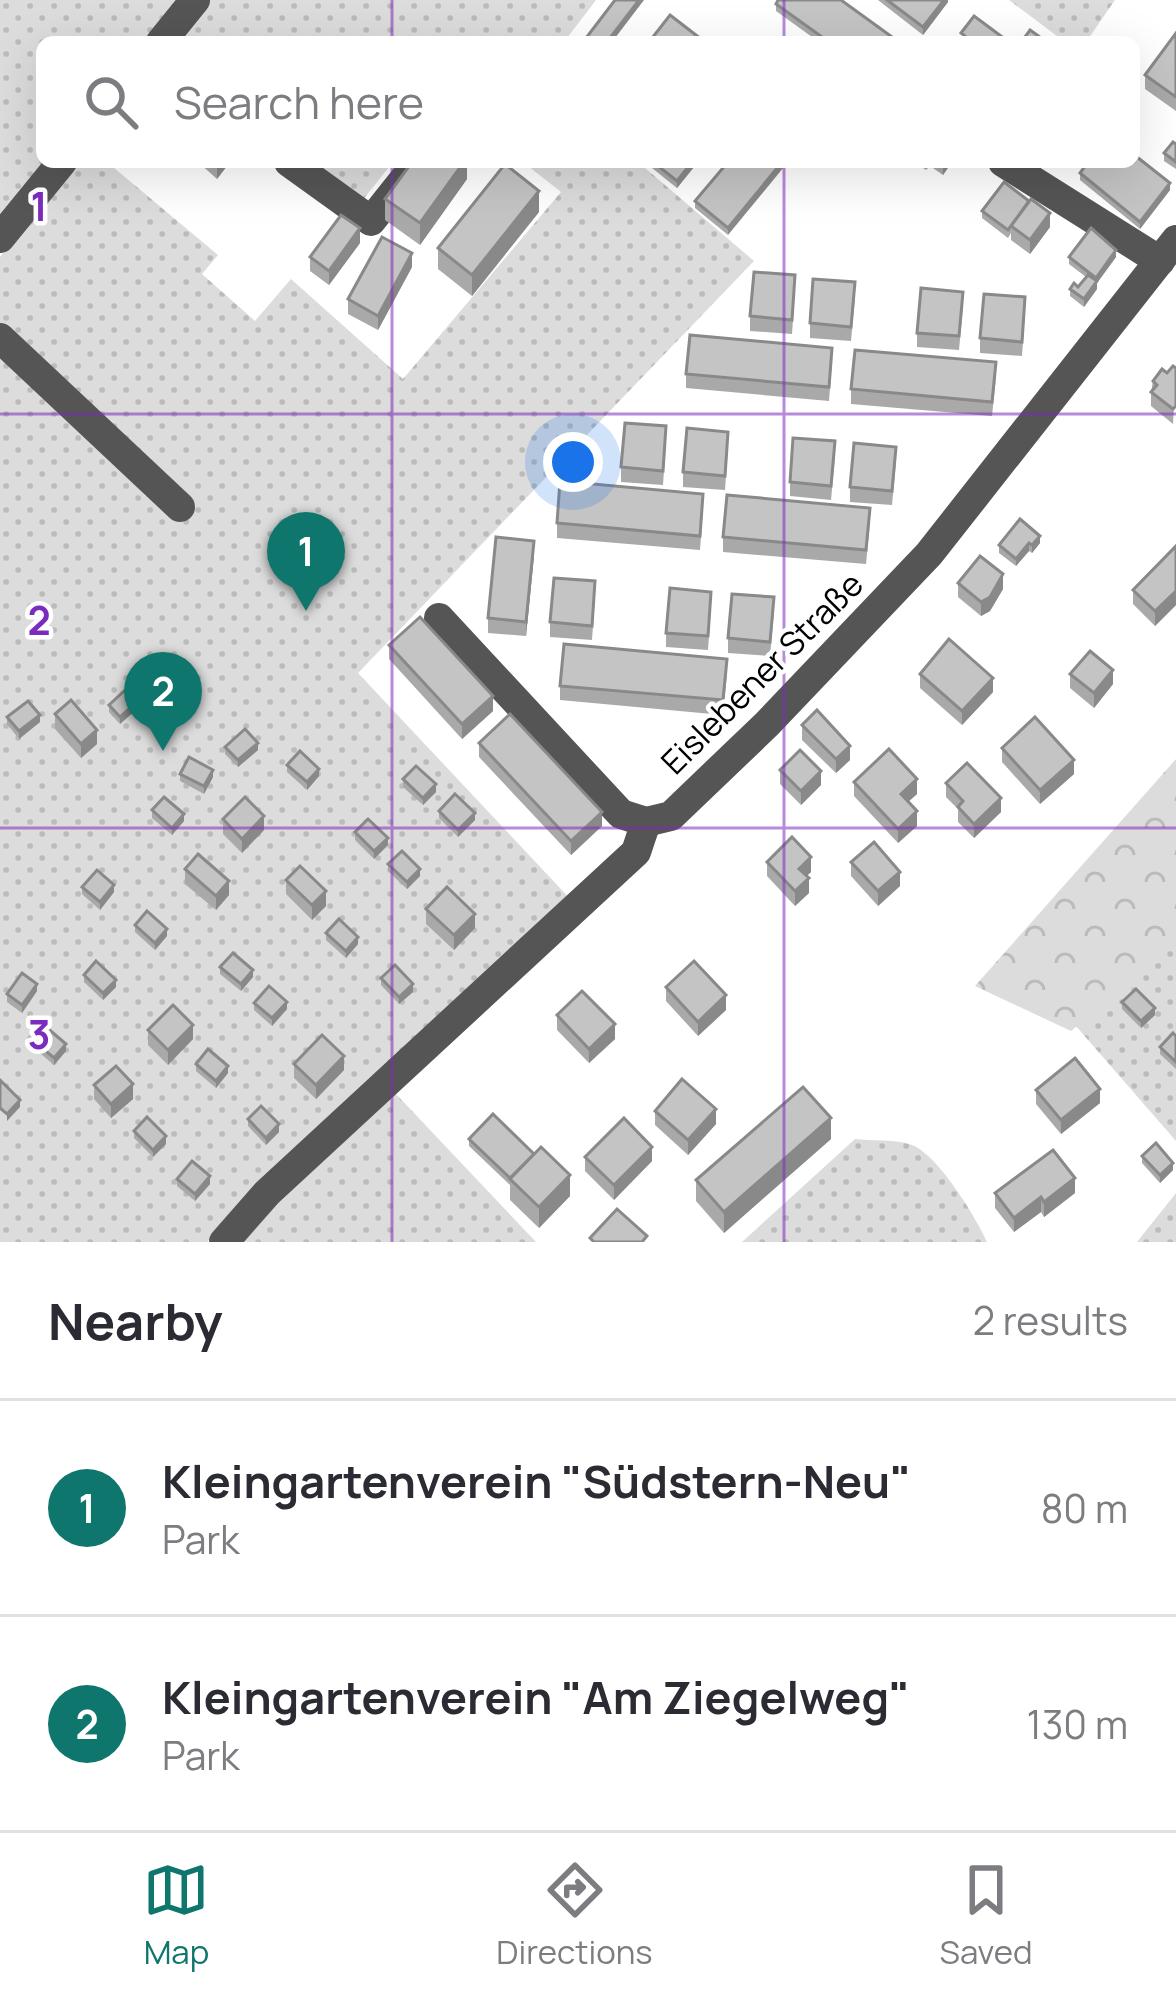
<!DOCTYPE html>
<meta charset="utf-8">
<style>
:root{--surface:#fff;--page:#f2f2f3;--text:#2b2b33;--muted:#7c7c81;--line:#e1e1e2;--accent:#0f766e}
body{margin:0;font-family:Manrope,sans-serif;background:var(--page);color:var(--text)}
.you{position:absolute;left:573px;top:462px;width:42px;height:42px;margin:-30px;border:9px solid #fff;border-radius:50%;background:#1a73e8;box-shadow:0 0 0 18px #1a73e833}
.badge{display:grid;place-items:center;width:78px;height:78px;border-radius:50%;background:var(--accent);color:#fff;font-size:39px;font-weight:700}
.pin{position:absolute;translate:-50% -99px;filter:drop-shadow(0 3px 6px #0008)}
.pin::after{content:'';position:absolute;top:63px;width:42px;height:36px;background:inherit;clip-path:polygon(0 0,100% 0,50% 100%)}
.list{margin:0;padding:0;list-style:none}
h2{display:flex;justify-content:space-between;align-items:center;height:156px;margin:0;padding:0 48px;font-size:51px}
h2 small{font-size:39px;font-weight:400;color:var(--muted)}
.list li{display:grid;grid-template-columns:78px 1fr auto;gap:36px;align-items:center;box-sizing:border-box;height:216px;padding:0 48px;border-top:3px solid var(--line)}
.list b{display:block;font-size:45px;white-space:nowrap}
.list p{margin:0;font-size:39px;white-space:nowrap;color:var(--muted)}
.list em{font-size:39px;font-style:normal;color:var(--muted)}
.icon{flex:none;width:66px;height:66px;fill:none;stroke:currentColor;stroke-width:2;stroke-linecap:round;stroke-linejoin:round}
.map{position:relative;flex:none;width:1176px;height:1242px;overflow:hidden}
.search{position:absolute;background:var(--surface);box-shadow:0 12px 48px #0002;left:36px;right:36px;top:36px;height:132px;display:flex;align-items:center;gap:30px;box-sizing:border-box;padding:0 42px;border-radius:18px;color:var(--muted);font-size:45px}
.sheet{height:588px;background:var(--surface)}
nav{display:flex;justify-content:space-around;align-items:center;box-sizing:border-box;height:168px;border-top:3px solid var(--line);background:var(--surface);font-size:33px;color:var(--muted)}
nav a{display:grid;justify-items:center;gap:6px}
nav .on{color:var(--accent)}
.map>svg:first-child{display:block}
.grass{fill:url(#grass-dots)}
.forest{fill:url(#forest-crowns)}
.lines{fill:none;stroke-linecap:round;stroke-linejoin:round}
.minor{stroke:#555;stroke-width:30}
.wall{fill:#a9a9a9}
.shaded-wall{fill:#898989}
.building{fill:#c4c4c4;stroke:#898989;stroke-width:3}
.grid{fill:none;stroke:#7b2cbf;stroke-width:3;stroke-opacity:0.55}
.labels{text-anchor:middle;stroke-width:9;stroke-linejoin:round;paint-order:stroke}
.street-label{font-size:33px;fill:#000;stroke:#fff}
.grid-label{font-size:39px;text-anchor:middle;font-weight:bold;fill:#7b2cbf;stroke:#fff;stroke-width:9;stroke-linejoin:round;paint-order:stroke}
</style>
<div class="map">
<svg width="1176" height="1242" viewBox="0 0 1176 1242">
<defs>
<pattern id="grass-dots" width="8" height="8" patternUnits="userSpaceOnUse" patternTransform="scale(3)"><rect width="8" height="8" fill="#dcdcdc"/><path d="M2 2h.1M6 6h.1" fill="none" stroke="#bbb" stroke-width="1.8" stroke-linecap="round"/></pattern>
<pattern id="forest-crowns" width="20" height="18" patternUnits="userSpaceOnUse" patternTransform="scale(3)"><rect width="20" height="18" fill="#dcdcdc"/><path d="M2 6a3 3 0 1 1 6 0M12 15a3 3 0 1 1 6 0" fill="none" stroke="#bbb"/></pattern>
</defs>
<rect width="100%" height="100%" fill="#fff"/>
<g class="grass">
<polygon points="0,0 181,0 146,42 42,42 42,162 49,162 0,222"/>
<polygon points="204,0 596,0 564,42 169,42"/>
<polygon points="1009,0 1115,0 1086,42 1065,42"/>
<polygon points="73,162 107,162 218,255 202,274 255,321 291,279 403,379 561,192 523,162 638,162 754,261 358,673 574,903 260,1180 207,1242 0,1242 0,257"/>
<polygon points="305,162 393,162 362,201"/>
<polygon points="1176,941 1176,1141 1075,1025"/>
<polygon points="395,1093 536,1242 237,1242 274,1199"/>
<path d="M 855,1139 C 871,1141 896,1139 912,1145 C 938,1155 976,1217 987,1242 L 742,1242 Z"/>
<polygon points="1176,1193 1176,1242 1137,1242"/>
</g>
<polygon class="forest" points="1176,759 1176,942 1071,1031 975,986"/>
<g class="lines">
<g class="minor">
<polyline points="161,42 195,0"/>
<polyline points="289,162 371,221 418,162"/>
<polyline points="1003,162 1160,261"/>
<polyline points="0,238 62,162"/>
<polyline points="0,338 180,507"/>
<polyline points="439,618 621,814 646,822"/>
<polyline points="646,822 671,816 767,724 929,554 1176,240"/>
<polyline points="224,1242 267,1193 636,852 646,822"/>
</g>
</g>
<g class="wall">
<polygon points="878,0 948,0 948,2 923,35"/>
<polygon points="776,4 899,42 819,42 776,11"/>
<polygon points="1176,33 1176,111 1145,89 1145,75"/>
<polygon points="1176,144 1176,169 1164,161 1164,153"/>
<polygon points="198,162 230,162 217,179"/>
<polygon points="467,162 467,179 420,245 385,220 385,199"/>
<polygon points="647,162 698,162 677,188 647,164"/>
<polygon points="728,162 728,235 695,208 695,201"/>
<polygon points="915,162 952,162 943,175 930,166 926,170"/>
<polygon points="1080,173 1170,190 1140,229 1080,180"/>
<polygon points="982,211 1050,227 1030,254 1011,240 1011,233 1008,238 982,218"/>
<polygon points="539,212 472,296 438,269 438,248"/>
<polygon points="360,243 329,285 310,271 310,257"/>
<polygon points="1069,257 1116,257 1097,283 1097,289 1084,307 1070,296 1070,289 1078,287 1086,277 1069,264"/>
<polygon points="412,267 378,330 348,314 348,299"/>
<polygon points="795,290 792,334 750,331 750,316"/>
<polygon points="855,297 851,341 810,338 810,323"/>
<polygon points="963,306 959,350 917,347 917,333"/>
<polygon points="1025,312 1022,356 980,353 980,338"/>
<polygon points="832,362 829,401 686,388 686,374"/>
<polygon points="1176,368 1173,424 1151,406 1151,392 1153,381"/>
<polygon points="996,377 992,416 851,404 851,389"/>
<polygon points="666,441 663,485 621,482 621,467"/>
<polygon points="728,446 725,490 683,487 683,472"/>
<polygon points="835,456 831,500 790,496 790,482"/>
<polygon points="896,461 892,505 850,502 850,487"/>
<polygon points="703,508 700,550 557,538 557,523"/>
<polygon points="870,522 866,564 723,552 723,537"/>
<polygon points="1040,543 1032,553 1029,551 1016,566 999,553 999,545"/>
<polygon points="1176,546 1176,605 1155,626 1133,604 1133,590"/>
<polygon points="534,555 526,636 488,633 488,618"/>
<polygon points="958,583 1003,589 990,611 981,616 958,597"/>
<polygon points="595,596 592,640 550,637 550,622"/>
<polygon points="711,606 708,650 666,647 666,633"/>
<polygon points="774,612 770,656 728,653 728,638"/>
<polygon points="389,645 493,711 462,739 389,659"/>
<polygon points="727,673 723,715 560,700 560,686"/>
<polygon points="920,674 993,692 962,725 920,688"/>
<polygon points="1070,674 1113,684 1094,708 1070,688"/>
<polygon points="145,702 120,724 109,712 109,705"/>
<polygon points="55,714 97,744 81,758 55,729"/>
<polygon points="7,717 40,722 19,739 7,724"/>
<polygon points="802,725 850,760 836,773 802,740"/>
<polygon points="479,743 602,826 571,855 479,757"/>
<polygon points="225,747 258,750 238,767 225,754"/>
<polygon points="1002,748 1074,774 1040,804 1002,762"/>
<polygon points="287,765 319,776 307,790 287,772"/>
<polygon points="780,770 821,785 801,805 780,784"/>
<polygon points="180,774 213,777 204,794 180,781"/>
<polygon points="403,779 436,792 423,805 403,787"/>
<polygon points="854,782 917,794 908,802 917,826 898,843 854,796"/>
<polygon points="946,783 1001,812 974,838 958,822 958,809 946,797"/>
<polygon points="152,810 184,821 172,835 152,818"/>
<polygon points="439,811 475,820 458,837 439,818"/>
<polygon points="223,819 264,830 242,853 223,834"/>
<polygon points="355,832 388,845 374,859 355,840"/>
<polygon points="767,862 811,872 806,876 809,893 795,906 767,876"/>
<polygon points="851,862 900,886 878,906 851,876"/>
<polygon points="388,864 420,876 407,889 388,871"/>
<polygon points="185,869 229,895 216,910 185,884"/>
<polygon points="286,880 326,906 312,920 286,894"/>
<polygon points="82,887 114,892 100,910 82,894"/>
<polygon points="426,909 475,928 454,950 426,924"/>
<polygon points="135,925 167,936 155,950 135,932"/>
<polygon points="326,933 358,944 346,958 326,940"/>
<polygon points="220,967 253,977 241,991 220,974"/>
<polygon points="84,975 116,987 103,1000 84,982"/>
<polygon points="381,978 413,992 399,1004 381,985"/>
<polygon points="666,987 726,1010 698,1036 666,1001"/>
<polygon points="37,991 22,1013 7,1002 7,994"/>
<polygon points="1122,1002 1155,1015 1141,1028 1122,1009"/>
<polygon points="254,1003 287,1009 272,1026 254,1010"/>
<polygon points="557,1015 615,1039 589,1063 557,1030"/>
<polygon points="148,1030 193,1039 168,1065 148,1045"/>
<polygon points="1176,1036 1176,1069 1160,1054 1160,1047"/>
<polygon points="34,1041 66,1051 54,1065 34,1048"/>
<polygon points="196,1064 228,1073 216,1088 196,1071"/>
<polygon points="294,1064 344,1070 316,1099 294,1078"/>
<polygon points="94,1085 133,1099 111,1118 94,1099"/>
<polygon points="1036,1090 1100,1103 1061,1134 1036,1104"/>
<polygon points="655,1111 716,1124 688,1155 655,1125"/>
<polygon points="248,1119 279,1132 266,1145 248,1126"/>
<polygon points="134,1131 166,1144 153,1157 134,1138"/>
<polygon points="469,1139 534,1154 570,1196 539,1228 510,1200 510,1185 469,1146"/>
<polygon points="831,1139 724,1233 696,1201 696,1180"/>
<polygon points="1142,1156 1173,1170 1160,1183 1142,1163"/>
<polygon points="585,1157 652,1161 614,1200 585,1171"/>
<polygon points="177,1179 210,1184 195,1201 177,1186"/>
<polygon points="995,1193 1075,1193 1044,1217 1041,1212 1014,1232 995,1208"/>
</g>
<g class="shaded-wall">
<polygon points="639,0 644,0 612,42 607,42"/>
<polygon points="944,0 948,0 948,2 923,35 923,27"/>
<polygon points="219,162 230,162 217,179 217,165"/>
<polygon points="464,162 467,162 467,179 420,245 420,223"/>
<polygon points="692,162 698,162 677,188 677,181"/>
<polygon points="782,162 788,162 728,235 728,228"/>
<polygon points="943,162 952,162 943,175"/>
<polygon points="1170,183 1170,190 1140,229 1140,222"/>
<polygon points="539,191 539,212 472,296 472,275"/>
<polygon points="1050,213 1050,227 1030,254 1030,240"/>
<polygon points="360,228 360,243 329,285 329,271"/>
<polygon points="1116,250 1116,257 1097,283 1097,289 1084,307 1084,299 1096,283 1096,278"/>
<polygon points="412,253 412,267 378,330 378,316"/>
<polygon points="1040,536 1040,543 1032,553 1032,545"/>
<polygon points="534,541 534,555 526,636 526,622"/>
<polygon points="1029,543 1029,551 1016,566 1016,559"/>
<polygon points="1003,574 1003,589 990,611 981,616 981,602"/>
<polygon points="1176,591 1176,605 1155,626 1155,611"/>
<polygon points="1113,670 1113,684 1094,708 1094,693"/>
<polygon points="993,678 993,692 962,725 962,711"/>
<polygon points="145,695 145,702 120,724 120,717"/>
<polygon points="493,696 493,711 462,739 462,724"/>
<polygon points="40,715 40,722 19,739 19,731"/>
<polygon points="97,730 97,744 81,758 81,744"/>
<polygon points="258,743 258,750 238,767 238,760"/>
<polygon points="850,746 850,760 836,773 836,759"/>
<polygon points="1074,760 1074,774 1040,804 1040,790"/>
<polygon points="319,769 319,776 307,790 307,782"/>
<polygon points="213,770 213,777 204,794 204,786"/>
<polygon points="821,771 821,785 801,805 801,791"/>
<polygon points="917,779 917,794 901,808 901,794"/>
<polygon points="436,784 436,792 423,805 423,798"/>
<polygon points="1001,798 1001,812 974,838 974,824"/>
<polygon points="917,811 917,826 898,843 898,829"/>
<polygon points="602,812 602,826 571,855 571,841"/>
<polygon points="475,813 475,820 458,837 458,830"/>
<polygon points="184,814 184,821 172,835 172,828"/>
<polygon points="264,816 264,830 242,853 242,839"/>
<polygon points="388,838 388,845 374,859 374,851"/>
<polygon points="811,857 811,872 799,883 799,869"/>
<polygon points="420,869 420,876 407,889 407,882"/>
<polygon points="900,872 900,886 878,906 878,891"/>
<polygon points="809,878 809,893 795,906 795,891"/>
<polygon points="229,881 229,895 216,910 216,896"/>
<polygon points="114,885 114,892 100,910 100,902"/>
<polygon points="326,891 326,906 312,920 312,905"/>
<polygon points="475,914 475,928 454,950 454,935"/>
<polygon points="167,929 167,936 155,950 155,943"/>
<polygon points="358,937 358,944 346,958 346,951"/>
<polygon points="253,970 253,977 241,991 241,984"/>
<polygon points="116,980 116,987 103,1000 103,993"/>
<polygon points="37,984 37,991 22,1013 22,1005"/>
<polygon points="413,984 413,992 399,1004 399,997"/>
<polygon points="726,995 726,1010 698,1036 698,1022"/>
<polygon points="287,1002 287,1009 272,1026 272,1018"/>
<polygon points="1155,1008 1155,1015 1141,1028 1141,1021"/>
<polygon points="615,1024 615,1039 589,1063 589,1049"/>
<polygon points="193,1025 193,1039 168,1065 168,1050"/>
<polygon points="66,1044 66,1051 54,1065 54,1058"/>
<polygon points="344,1056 344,1070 316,1099 316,1085"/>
<polygon points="228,1066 228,1073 216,1088 216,1081"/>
<polygon points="133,1084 133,1099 111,1118 111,1104"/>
<polygon points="1100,1089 1100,1103 1061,1134 1061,1120"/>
<polygon points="20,1100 20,1107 7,1121 7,1114"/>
<polygon points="716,1109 716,1124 688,1155 688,1140"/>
<polygon points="831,1118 831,1139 724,1233 724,1212"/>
<polygon points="279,1124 279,1132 266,1145 266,1138"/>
<polygon points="166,1136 166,1144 153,1157 153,1150"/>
<polygon points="652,1147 652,1161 614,1200 614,1185"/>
<polygon points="1173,1163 1173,1170 1160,1183 1160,1175"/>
<polygon points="570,1175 570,1196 539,1228 539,1207"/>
<polygon points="210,1176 210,1184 195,1201 195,1194"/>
<polygon points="1075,1178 1075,1193 1044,1217 1044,1202"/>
<polygon points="1041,1197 1041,1212 1014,1232 1014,1218"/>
</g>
<g class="building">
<polygon points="615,0 639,0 607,42 583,42"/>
<polygon points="778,0 841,0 899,42 829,42 776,4"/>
<polygon points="887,0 944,0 923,27"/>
<polygon points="670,15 701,39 698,42 649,42"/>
<polygon points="974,16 1009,42 961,42 965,36 961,33"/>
<polygon points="1030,30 1044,40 1043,42 1022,41"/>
<polygon points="1176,33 1176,97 1145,75"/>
<polygon points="1173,142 1176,144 1176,162 1164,153"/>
<polygon points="1137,157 1170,183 1140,222 1080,173 1088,162 1134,162"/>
<polygon points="412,162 464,162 420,223 385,199"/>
<polygon points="653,162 692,162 677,181"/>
<polygon points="728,162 782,162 728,228 695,201"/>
<polygon points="505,164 539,191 472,275 438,248"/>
<polygon points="1004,182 1029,201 1008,230 982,211"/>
<polygon points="1031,199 1050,213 1030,240 1011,226"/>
<polygon points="341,215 360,228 329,271 310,257"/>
<polygon points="1091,228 1116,250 1096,278 1069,257"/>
<polygon points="382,237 412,253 378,316 348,299"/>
<polygon points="754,272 795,275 792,320 750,316"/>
<polygon points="1088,275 1097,281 1084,299 1070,289 1074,283 1078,287"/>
<polygon points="813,279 855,282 851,327 810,323"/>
<polygon points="921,288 963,292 959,336 917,333"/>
<polygon points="984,294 1025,297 1022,342 980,338"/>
<polygon points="690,335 832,348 829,387 686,374"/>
<polygon points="855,350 996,362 992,402 851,389"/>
<polygon points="1173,366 1176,368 1176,406 1173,409 1151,392 1157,385 1153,381 1162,369 1167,373"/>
<polygon points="625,423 666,426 663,471 621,467"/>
<polygon points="687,428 728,432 725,476 683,472"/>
<polygon points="793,438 835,441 831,486 790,482"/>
<polygon points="854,443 896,447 892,491 850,487"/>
<polygon points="560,481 703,494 700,536 557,523"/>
<polygon points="727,495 870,508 866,550 723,537"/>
<polygon points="1020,519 1040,536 1032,545 1029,543 1016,559 999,545"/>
<polygon points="496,537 534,541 526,622 488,618"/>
<polygon points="1176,546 1176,591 1155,611 1133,590"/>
<polygon points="980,556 1003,574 990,597 981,602 958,583"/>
<polygon points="554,578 595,581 592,626 550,622"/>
<polygon points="670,588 711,592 708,636 666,633"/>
<polygon points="732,594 774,597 770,642 728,638"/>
<polygon points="420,617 493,696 462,724 389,645"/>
<polygon points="949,639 993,678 962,711 920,674"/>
<polygon points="564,644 727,659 723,700 560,686"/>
<polygon points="1090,651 1113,670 1094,693 1070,674"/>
<polygon points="134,682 145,695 120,717 109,705"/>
<polygon points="71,700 97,730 81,744 55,714"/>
<polygon points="28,701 40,715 19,731 7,717"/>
<polygon points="817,710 850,746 836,759 802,725"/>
<polygon points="510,714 602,812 571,841 479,743"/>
<polygon points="1035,717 1074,760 1040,790 1002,748"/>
<polygon points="245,729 258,743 238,760 225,747"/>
<polygon points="889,749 917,779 901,794 917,811 898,829 854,782"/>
<polygon points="800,750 821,771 801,791 780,770"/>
<polygon points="300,751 319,769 307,782 287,765"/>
<polygon points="189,757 213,770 204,786 180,774"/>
<polygon points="967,763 1001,798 974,824 958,807 963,801 946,783"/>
<polygon points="416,766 436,784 423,798 403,779"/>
<polygon points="455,794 475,813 458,830 439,811"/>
<polygon points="164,797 184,814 172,828 152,810"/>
<polygon points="245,797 264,816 242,839 223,819"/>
<polygon points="368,819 388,838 374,851 355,832"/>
<polygon points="792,837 811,857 799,869 809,878 795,891 767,862"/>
<polygon points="874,842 900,872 878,891 851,862"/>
<polygon points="402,851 420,869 407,882 388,864"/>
<polygon points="198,854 229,881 216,896 185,869"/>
<polygon points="300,866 326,891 312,905 286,880"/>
<polygon points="97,870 114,885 100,902 82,887"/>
<polygon points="447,887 475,914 454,935 426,909"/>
<polygon points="147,911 167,929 155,943 135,925"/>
<polygon points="339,919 358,937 346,951 326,933"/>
<polygon points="233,953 253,970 241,984 220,967"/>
<polygon points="96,961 116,980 103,993 84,975"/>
<polygon points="694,961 726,995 698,1022 666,987"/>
<polygon points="395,965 413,984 399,997 381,978"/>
<polygon points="22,973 37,984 22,1005 7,994"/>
<polygon points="269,986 287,1002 272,1018 254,1003"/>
<polygon points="1136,989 1155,1008 1141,1021 1122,1002"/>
<polygon points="582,991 615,1024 589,1049 557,1015"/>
<polygon points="173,1005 193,1025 168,1050 148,1030"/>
<polygon points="46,1027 66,1044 54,1058 34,1041"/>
<polygon points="1173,1033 1176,1036 1176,1062 1160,1047"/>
<polygon points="322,1035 344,1056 316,1085 294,1064"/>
<polygon points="208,1049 228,1066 216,1081 196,1064"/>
<polygon points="1075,1058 1100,1089 1061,1120 1036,1090"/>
<polygon points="116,1066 133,1084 111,1104 94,1085"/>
<polygon points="682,1079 716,1109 688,1140 655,1111"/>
<polygon points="0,1080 20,1100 7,1114 0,1108"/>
<polygon points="803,1087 831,1118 724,1212 696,1180"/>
<polygon points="261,1106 279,1124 266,1138 248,1119"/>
<polygon points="493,1114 534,1154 510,1178 469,1139"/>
<polygon points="147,1117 166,1136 153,1150 134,1131"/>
<polygon points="624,1118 652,1147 614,1185 585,1157"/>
<polygon points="1156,1143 1173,1163 1160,1175 1142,1156"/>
<polygon points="541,1147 570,1175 539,1207 510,1179"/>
<polygon points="1053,1150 1075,1178 1044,1202 1041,1197 1014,1218 995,1193"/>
<polygon points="192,1161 210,1176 195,1194 177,1179"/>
<polygon points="617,1209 647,1236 642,1242 594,1242 590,1238"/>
</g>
<path class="grid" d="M 392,0 L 392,42M 784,0 L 784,42M 392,162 L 392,1242M 784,162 L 784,1242M 0,414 L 1176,414M 0,828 L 1176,828"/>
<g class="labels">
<g class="street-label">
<text transform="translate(762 673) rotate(-45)" y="12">Eislebener Straße</text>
</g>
</g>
<g class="grid-label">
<text x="39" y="221">1</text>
<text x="39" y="635">2</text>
<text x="39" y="1049">3</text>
</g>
</svg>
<div class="you"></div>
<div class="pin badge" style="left:306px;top:611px">1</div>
<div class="pin badge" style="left:163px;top:751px">2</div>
<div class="search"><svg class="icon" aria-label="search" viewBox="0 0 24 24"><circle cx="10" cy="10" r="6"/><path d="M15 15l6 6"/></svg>Search here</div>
</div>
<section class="sheet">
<h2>Nearby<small>2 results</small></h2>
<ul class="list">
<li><span class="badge">1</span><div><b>Kleingartenverein &quot;Südstern-Neu&quot;</b><p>Park</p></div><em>80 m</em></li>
<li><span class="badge">2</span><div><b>Kleingartenverein &quot;Am Ziegelweg&quot;</b><p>Park</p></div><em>130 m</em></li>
</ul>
</section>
<nav>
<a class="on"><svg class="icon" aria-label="map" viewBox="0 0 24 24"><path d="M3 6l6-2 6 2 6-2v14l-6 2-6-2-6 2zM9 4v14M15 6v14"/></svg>Map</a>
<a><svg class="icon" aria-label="directions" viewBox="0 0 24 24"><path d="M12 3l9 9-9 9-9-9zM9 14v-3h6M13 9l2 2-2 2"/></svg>Directions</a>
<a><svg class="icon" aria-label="saved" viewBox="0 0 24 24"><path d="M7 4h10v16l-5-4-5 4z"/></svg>Saved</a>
</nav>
